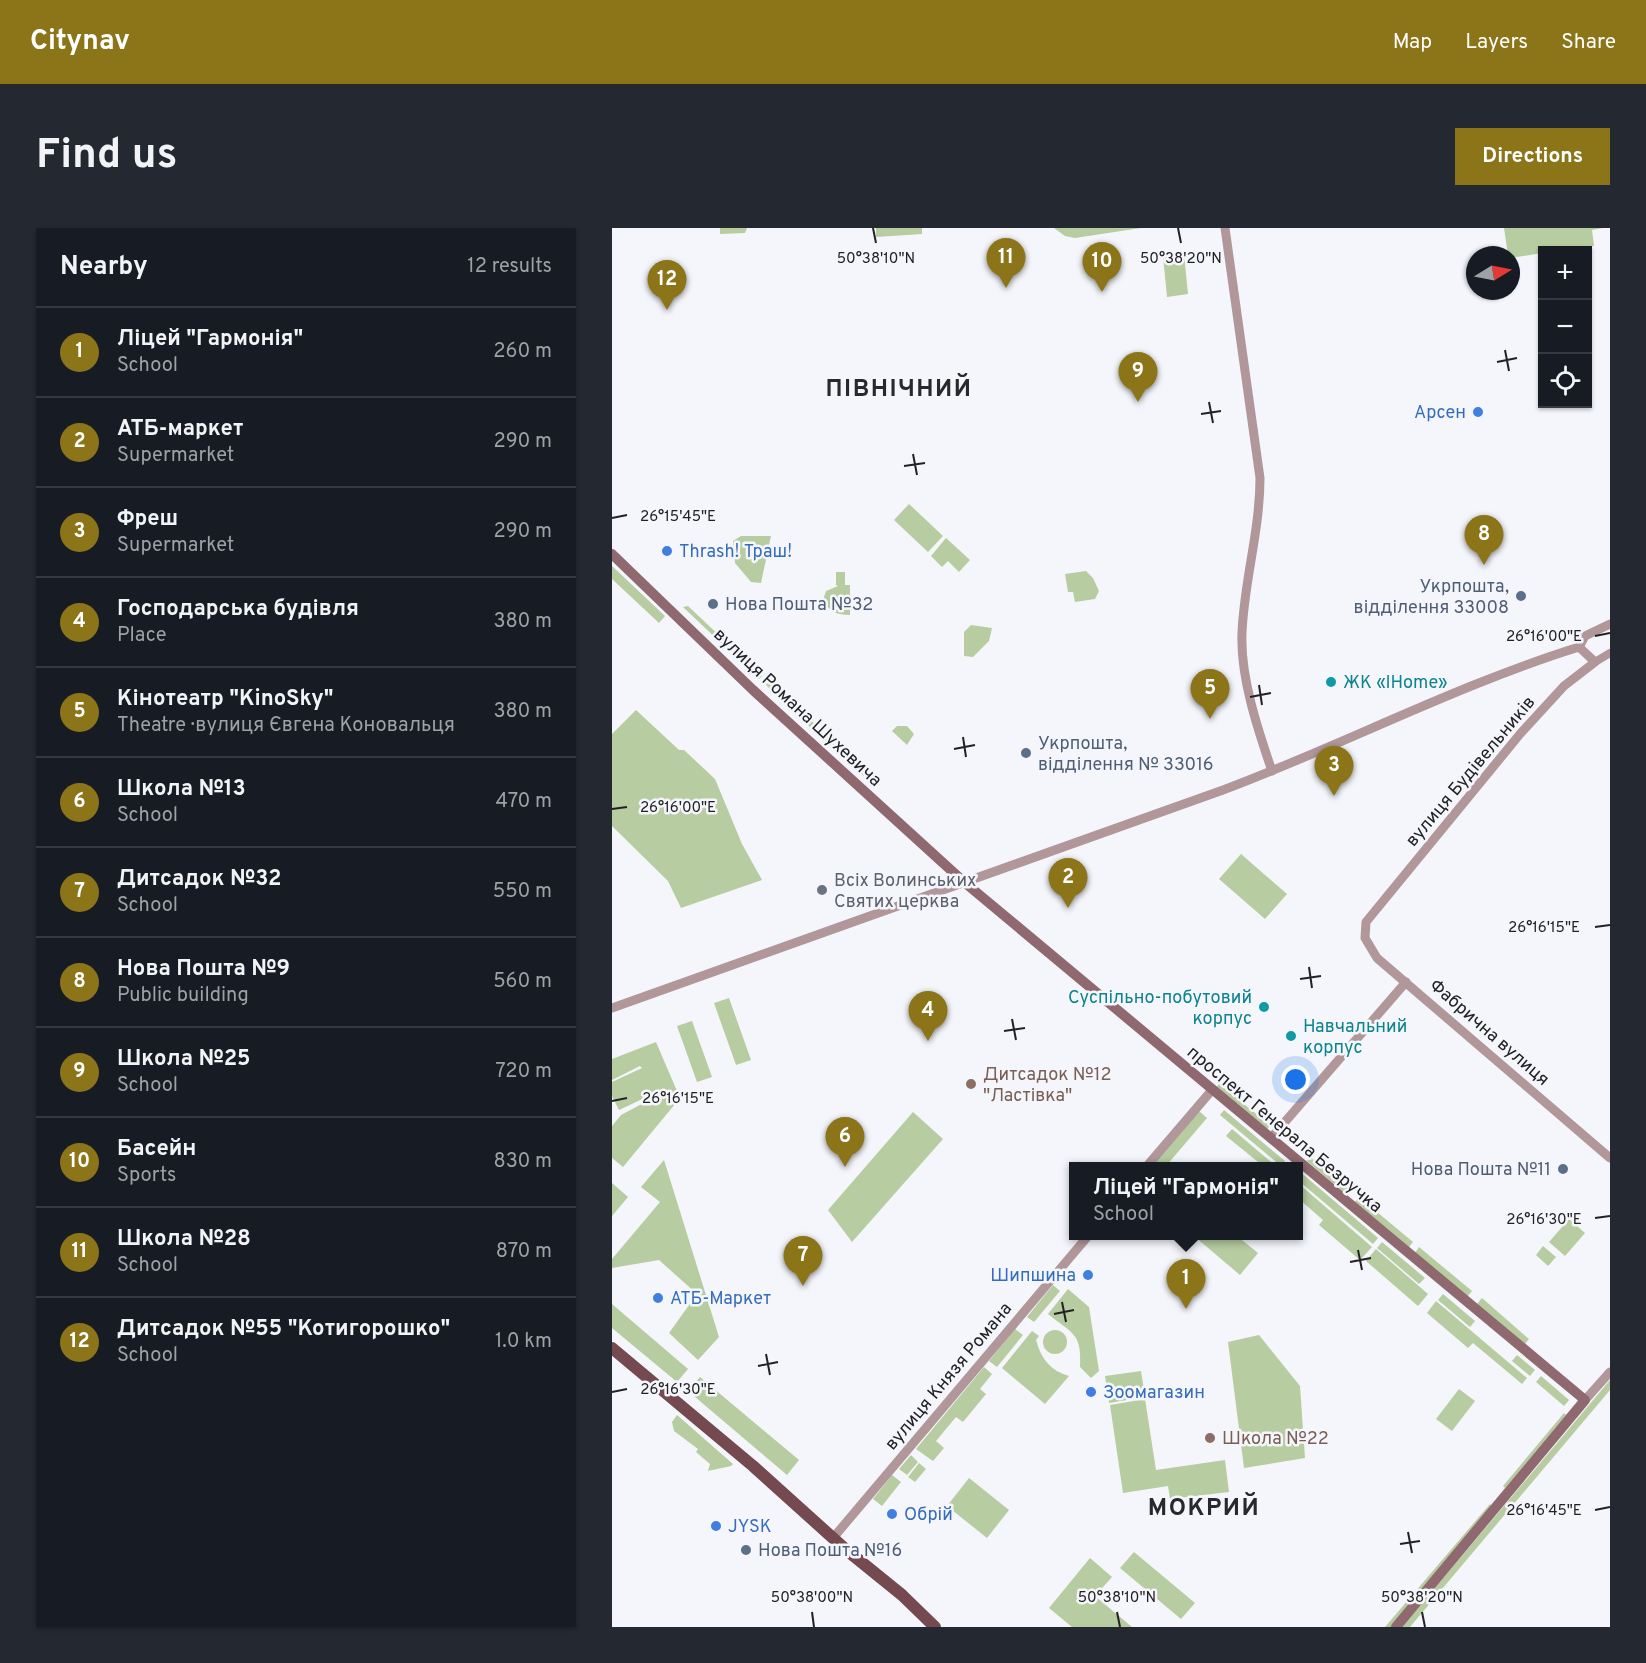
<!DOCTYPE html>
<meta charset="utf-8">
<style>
:root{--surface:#171b24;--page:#242831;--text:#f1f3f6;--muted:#9ea1a6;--line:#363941;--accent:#8c7418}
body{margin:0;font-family:Overpass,sans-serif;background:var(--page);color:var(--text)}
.controls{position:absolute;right:18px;top:18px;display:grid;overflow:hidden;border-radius:0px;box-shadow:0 2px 4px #0004}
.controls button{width:54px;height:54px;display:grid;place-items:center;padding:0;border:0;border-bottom:2px solid var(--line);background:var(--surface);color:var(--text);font:30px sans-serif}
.compass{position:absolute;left:854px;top:18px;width:54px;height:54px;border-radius:50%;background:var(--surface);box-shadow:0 2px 4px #0004;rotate:80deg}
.you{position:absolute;left:684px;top:852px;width:21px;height:21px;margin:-15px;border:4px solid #fff;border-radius:50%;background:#1a73e8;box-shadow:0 0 0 9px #1a73e833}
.badge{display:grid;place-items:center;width:39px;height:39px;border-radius:50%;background:var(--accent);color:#fff;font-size:20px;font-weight:700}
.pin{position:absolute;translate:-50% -50px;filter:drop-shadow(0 2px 3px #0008)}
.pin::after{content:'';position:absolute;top:32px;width:21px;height:18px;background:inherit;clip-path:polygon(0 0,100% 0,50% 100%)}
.popup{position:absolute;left:457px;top:934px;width:234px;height:78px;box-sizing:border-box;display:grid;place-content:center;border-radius:0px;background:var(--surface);filter:drop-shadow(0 2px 4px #0005);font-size:20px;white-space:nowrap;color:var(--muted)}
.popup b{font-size:22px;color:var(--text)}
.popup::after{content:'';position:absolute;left:50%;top:100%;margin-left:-12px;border:12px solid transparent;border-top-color:var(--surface)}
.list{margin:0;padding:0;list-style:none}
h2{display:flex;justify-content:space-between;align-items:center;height:78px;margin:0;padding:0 24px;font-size:26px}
h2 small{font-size:20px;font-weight:400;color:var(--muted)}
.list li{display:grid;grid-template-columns:39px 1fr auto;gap:18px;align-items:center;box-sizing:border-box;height:90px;padding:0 24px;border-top:2px solid var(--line)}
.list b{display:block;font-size:22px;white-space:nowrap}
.list p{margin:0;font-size:20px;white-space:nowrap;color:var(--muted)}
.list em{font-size:20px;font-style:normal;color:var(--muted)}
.icon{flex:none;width:33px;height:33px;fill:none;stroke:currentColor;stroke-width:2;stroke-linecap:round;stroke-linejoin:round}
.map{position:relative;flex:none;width:998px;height:1399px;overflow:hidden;border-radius:0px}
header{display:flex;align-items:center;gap:36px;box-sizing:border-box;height:84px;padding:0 30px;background:var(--accent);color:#fff}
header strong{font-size:28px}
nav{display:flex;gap:33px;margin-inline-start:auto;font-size:21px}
.intro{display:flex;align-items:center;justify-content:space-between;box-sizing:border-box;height:144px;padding:0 36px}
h1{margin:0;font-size:42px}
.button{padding:15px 27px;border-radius:0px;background:var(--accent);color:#fff;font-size:21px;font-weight:700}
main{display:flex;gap:36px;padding:0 36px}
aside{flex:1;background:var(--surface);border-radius:0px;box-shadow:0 2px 4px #0004}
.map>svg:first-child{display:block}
.green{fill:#b7cca1}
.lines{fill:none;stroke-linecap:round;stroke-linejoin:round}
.minor{stroke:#b1979a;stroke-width:8}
.tertiary{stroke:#b1979a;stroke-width:9}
.secondary{stroke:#8f696f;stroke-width:10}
.primary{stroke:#754950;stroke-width:12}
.ticks{fill:none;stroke:#222224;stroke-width:2}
.shop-dot{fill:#3f7fe0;stroke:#f4f6fb;stroke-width:2}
.service-dot{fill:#5c6f8a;stroke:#f4f6fb;stroke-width:2}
.culture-dot{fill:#0f9aa8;stroke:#f4f6fb;stroke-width:2}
.worship-dot{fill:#6b7280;stroke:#f4f6fb;stroke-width:2}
.education-dot{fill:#8d6e63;stroke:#f4f6fb;stroke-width:2}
.labels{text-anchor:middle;stroke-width:5;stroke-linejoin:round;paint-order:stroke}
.shop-label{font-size:18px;fill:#366cbe;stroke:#f4f6fb;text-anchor:start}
.service-label{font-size:18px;fill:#4e5e75;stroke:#f4f6fb;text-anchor:start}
.culture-label{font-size:18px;fill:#0d838f;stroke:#f4f6fb;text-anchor:start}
.street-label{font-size:18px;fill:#222224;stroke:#f4f6fb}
.worship-label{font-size:18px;fill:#5b616d;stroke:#f4f6fb;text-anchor:start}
.education-label{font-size:18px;fill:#785e54;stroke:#f4f6fb;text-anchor:start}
.district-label{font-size:24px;font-weight:bold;letter-spacing:1.5px;fill:#28292d;stroke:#f4f6fb}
.ticks-label{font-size:15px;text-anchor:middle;fill:#222224;stroke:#f4f6fb;stroke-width:5;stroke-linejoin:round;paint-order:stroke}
</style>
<header>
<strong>Citynav</strong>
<nav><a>Map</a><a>Layers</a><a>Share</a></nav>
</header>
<div class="intro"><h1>Find us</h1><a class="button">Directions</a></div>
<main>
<aside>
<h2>Nearby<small>12 results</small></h2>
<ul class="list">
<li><span class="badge">1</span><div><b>Ліцей &quot;Гармонія&quot;</b><p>School</p></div><em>260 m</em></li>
<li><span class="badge">2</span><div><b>АТБ-маркет</b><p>Supermarket</p></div><em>290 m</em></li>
<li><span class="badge">3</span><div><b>Фреш</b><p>Supermarket</p></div><em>290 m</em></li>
<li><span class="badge">4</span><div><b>Господарська будівля</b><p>Place</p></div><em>380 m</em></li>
<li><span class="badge">5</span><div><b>Кінотеатр &quot;KinoSky&quot;</b><p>Theatre · вулиця Євгена Коновальця</p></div><em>380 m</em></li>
<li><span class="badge">6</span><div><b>Школа №13</b><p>School</p></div><em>470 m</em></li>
<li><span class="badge">7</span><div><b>Дитсадок №32</b><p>School</p></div><em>550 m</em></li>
<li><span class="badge">8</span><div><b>Нова Пошта №9</b><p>Public building</p></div><em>560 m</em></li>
<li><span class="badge">9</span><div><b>Школа №25</b><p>School</p></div><em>720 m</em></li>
<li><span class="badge">10</span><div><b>Басейн</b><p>Sports</p></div><em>830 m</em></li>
<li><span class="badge">11</span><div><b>Школа №28</b><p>School</p></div><em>870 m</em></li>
<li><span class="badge">12</span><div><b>Дитсадок №55 &quot;Котигорошко&quot;</b><p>School</p></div><em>1.0 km</em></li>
</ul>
</aside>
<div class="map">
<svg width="998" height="1399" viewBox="0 0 998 1399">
<rect width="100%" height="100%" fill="#f4f6fb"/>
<g class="green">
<polygon points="108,0 135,0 133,5 108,6"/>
<polygon points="264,0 310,0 310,6 264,9"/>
<polygon points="442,0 529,0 463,10 453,8"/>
<polygon points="892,0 991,0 980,2 982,18 950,22 930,22 930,25 899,30 899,27 896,27"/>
<polygon points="572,26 576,66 555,69 551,28"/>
<polygon points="297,276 331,308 316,324 282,292"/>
<polygon points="129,308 159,308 149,355 139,354 123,335 121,313"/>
<polygon points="334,310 358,332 347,344 336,333 330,339 319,328"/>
<polygon points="0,338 53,388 47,395 0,351"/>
<polygon points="474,343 481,350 487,363 483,371 463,374 461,364 456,364 453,346"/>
<path d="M 224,344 L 233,344 L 233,357 L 238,357 L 238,387 C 225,387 218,384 211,372 L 214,363 L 226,358 L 224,357 Z"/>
<polygon points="76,378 150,448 147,451 71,379"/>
<polygon points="359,397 380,400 377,413 361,429 352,428 352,404"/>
<polygon points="157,453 203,496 204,505 154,457"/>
<polygon points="24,482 67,522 72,522 103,551 130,616 150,652 69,680 56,653 0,598 0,506"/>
<polygon points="285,498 295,498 302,506 295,517 280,503"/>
<polygon points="208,509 217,511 256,547 254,550"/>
<polygon points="629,626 675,666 653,691 607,651"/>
<polygon points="117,770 139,832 124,837 102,775"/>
<polygon points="80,793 100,849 85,854 65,798"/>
<polygon points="44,814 68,870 11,939 0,930 0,898 9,887 43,869 41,866 7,882 0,868 0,854 30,840 28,838 0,852 0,831"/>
<polygon points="607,856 658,897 655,902 604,860"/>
<polygon points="612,882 673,933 669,938 608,887"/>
<polygon points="587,883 595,890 554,938 540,938"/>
<polygon points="301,884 331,911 240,1014 216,982"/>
<polygon points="620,901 664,938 651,938 614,908"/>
<polygon points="698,929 738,962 734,966 695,933"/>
<polygon points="52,932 107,1109 86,1132 57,1105 85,1066 47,1032 0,1040 0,1031 48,974 29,959"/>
<polygon points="687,943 766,1010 761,1016 687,953"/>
<polygon points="0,955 16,969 0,988"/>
<polygon points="687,956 760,1019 748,1032 707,997 711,992 687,971"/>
<polygon points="747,969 801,1014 797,1019 743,974"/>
<polygon points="957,991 973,1005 953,1028 937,1014"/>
<polygon points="582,1008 625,1008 646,1025 628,1047"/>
<polygon points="770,1014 813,1050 807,1056 765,1020"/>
<polygon points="931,1018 944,1029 936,1038 924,1027"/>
<polygon points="807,1019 860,1063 855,1069 803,1025"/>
<polygon points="764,1021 816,1066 806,1078 754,1033"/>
<polygon points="441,1057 448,1063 422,1094 415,1089"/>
<path d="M 456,1061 L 477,1079 L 487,1143 L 479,1150 L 468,1139 C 470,1104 460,1106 436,1086 Z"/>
<polygon points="831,1066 863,1093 858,1099 826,1072"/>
<polygon points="870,1070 917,1111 913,1116 865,1076"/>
<polygon points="824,1073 915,1150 910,1156 861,1115 856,1120 815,1085"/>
<polygon points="0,1076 76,1141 65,1154 0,1100"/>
<polygon points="403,1101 411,1107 385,1139 377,1133"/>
<circle cx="443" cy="1114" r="12"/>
<path d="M 420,1103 L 427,1108 L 424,1112 C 429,1131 439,1143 457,1148 L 433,1176 L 390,1140 Z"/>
<polygon points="647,1107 688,1158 693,1230 632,1240 616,1114"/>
<polygon points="905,1127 923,1142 918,1148 900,1133"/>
<polygon points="372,1139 380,1146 368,1161 374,1166 351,1194 344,1189 324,1213 332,1220 321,1233 304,1221"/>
<polygon points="529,1143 533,1169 497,1175 493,1148"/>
<polygon points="929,1148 957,1172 952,1178 924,1154"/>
<polygon points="88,1149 187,1232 175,1247 76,1163"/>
<polygon points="998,1152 998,1162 798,1399 790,1399"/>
<polygon points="847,1161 863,1173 840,1203 824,1191"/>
<polygon points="533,1171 544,1242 613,1232 617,1264 558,1271 556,1258 511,1265 498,1177"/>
<polygon points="952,1185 954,1187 893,1260 891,1258"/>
<polygon points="65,1187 121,1236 119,1238 96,1243 98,1236 84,1224 86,1221 62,1203 60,1194"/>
<polygon points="299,1227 306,1234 295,1247 287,1241"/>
<polygon points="307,1235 314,1241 303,1254 296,1249"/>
<polygon points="280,1247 289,1254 270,1278 261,1271"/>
<polygon points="357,1250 397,1282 375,1310 335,1278"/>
<polygon points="878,1276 881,1279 779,1399 773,1399"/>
<polygon points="522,1324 583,1375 569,1391 508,1340"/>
<polygon points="478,1330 500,1349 483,1368 520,1399 460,1399 437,1380"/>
</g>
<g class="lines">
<polyline class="minor" points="983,434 998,425"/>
<g class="tertiary">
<path d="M 613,0 L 648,250 C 648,303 632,353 630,405 C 628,449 646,502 660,543"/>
<polyline points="967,419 983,434 952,458 908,506 754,694 753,710 765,730 998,930"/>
<polyline points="967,419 973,408 998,396"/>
<path d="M 0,780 L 611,562 C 731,517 845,457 967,419"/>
<polyline points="659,910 794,754"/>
<polyline points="535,938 600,862"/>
<polyline points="973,1172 998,1144"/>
<polyline points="221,1310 476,1008"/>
</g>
<polyline class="secondary" points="0,326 141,462 352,654 973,1172 784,1399"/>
<polyline class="primary" points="0,1120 141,1238 232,1320 290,1367 323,1399"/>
</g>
<path class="ticks" d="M 261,0 L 264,15M 566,0 L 569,15M 893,122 L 897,143M 885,134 L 905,130M 597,174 L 601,195M 589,186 L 609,183M 301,226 L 305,247M 292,238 L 313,235M 0,290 L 15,287M 983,408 L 998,405M 647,457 L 650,477M 638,469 L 659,465M 351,509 L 354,529M 342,521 L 363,517M 0,581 L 15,579M 983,699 L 998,697M 697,739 L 700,760M 688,751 L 709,748M 400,791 L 404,812M 392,803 L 413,800M 0,873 L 15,870M 983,990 L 998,988M 746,1022 L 750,1042M 738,1034 L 759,1030M 450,1074 L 454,1094M 442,1086 L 462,1082M 154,1126 L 158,1147M 146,1138 L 166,1134M 0,1164 L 15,1161M 983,1282 L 998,1279M 796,1304 L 800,1325M 788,1316 L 808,1313M 200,1384 L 202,1399M 505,1384 L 508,1399M 810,1384 L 813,1399"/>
<g class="shop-dot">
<circle cx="866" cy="184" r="6"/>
<circle cx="55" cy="323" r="6"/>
<circle cx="476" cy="1047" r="6"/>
<circle cx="46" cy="1070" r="6"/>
<circle cx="479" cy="1164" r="6"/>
<circle cx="280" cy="1286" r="6"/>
<circle cx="104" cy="1298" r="6"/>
</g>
<g class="service-dot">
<circle cx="909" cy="368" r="6"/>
<circle cx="101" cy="376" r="6"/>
<circle cx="414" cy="525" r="6"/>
<circle cx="951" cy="941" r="6"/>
<circle cx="134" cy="1322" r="6"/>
</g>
<g class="culture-dot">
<circle cx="719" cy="454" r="6"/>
<circle cx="652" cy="779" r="6"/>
<circle cx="679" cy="808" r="6"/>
</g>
<circle class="worship-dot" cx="210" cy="662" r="6"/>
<g class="education-dot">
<circle cx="359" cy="856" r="6"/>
<circle cx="598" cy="1210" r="6"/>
</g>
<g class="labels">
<g class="shop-label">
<text x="854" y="190" text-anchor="end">Арсен</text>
<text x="67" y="329">Thrash! Траш!</text>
<text x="464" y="1053" text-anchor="end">Шипшина</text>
<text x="58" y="1076">АТБ-Маркет</text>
<text x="491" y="1170">Зоомагазин</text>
<text x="292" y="1292">Обрій</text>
<text x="116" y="1304">JYSK</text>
</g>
<g class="service-label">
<text x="897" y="364" text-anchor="end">Укрпошта,<tspan x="897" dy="21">відділення 33008</tspan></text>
<text x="113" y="382">Нова Пошта №32</text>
<text x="426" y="521">Укрпошта,<tspan x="426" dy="21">відділення № 33016</tspan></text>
<text x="939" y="947" text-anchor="end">Нова Пошта №11</text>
<text x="146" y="1328">Нова Пошта №16</text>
</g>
<g class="culture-label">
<text x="731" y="460">ЖК «IHome»</text>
<text x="640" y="775" text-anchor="end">Суспільно-побутовий<tspan x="640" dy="21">корпус</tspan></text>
<text x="691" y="804">Навчальний<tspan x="691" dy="21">корпус</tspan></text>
</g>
<g class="street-label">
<text transform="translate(186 479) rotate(43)" y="6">вулиця Романа Шухевича</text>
<text transform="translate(858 543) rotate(-50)" y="6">вулиця Будівельників</text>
<text transform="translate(878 804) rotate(41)" y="6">Фабрична вулиця</text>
<text transform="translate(673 901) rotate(40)" y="6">проспект Генерала Безручка</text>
<text transform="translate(336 1148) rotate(-50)" y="6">вулиця Князя Романа</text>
</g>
<g class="worship-label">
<text x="222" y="658">Всіх Волинських<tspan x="222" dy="21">Святих церква</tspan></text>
</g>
<g class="education-label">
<text x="371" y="852">Дитсадок №12<tspan x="371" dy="21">"Ластівка"</tspan></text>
<text x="610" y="1216">Школа №22</text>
</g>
<g class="district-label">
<text x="287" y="168">ПІВНІЧНИЙ</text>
<text x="592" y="1287">МОКРИЙ</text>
</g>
</g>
<g class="ticks-label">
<text x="264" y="35">50°38'10"N</text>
<text x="569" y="35">50°38'20"N</text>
<text x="66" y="293">26°15'45"E</text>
<text x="932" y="413">26°16'00"E</text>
<text x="66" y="584">26°16'00"E</text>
<text x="932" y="704">26°16'15"E</text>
<text x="66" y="875">26°16'15"E</text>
<text x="932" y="996">26°16'30"E</text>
<text x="66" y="1166">26°16'30"E</text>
<text x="932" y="1287">26°16'45"E</text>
<text x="200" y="1374">50°38'00"N</text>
<text x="505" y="1374">50°38'10"N</text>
<text x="810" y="1374">50°38'20"N</text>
</g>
</svg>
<div class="controls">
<button>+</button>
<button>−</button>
<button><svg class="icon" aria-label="locate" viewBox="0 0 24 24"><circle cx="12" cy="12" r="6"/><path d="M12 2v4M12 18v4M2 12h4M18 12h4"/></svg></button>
</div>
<svg class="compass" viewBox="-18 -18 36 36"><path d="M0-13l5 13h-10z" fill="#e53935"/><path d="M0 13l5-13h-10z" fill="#9ea1a6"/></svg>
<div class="you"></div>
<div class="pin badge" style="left:574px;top:1081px">1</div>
<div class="popup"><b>Ліцей &quot;Гармонія&quot;</b>School</div>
<div class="pin badge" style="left:456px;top:680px">2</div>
<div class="pin badge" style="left:722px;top:568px">3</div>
<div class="pin badge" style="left:316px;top:813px">4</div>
<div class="pin badge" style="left:598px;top:491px">5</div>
<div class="pin badge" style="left:233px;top:939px">6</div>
<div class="pin badge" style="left:191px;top:1058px">7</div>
<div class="pin badge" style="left:872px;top:337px">8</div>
<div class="pin badge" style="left:526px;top:174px">9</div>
<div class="pin badge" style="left:490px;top:64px">10</div>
<div class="pin badge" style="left:394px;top:60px">11</div>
<div class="pin badge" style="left:55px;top:82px">12</div>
</div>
</main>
